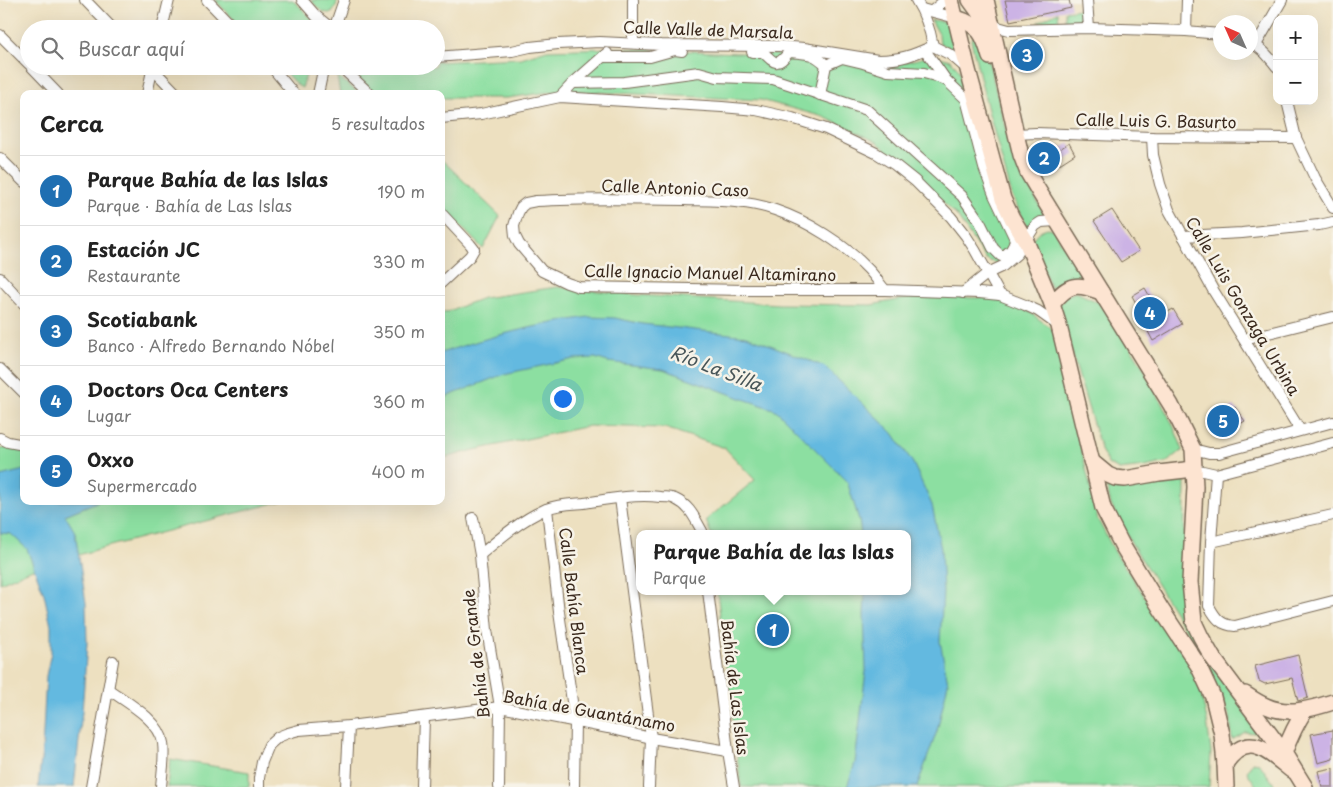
<!DOCTYPE html>
<html lang="es">
<meta charset="utf-8">
<style>
:root{--surface:#fff;--page:#f6f6f6;--text:#222;--muted:#767676;--line:#e0e0e0;--accent:#1f6fb2}
body{margin:0;font-family:"Playpen Sans",sans-serif;background:var(--page);color:var(--text)}
.controls{position:absolute;right:15px;top:15px;display:grid;overflow:hidden;border-radius:10px;box-shadow:0 5px 20px #0002}
.controls button{width:45px;height:45px;display:grid;place-items:center;padding:0;border:0;border-bottom:1px solid var(--line);background:var(--surface);color:var(--text);font:25px sans-serif}
.compass{position:absolute;left:1213px;top:15px;width:45px;height:45px;border-radius:50%;background:var(--surface);box-shadow:0 5px 20px #0002;rotate:315deg}
.you{position:absolute;left:562px;top:398px;width:18px;height:18px;margin:-12px;border:4px solid #fff;border-radius:50%;background:#1a73e8;box-shadow:0 0 0 8px #1a73e833}
.badge{display:grid;place-items:center;width:32px;height:32px;border-radius:50%;background:var(--accent);color:#fff;font-size:16px;font-weight:700}
.pin{position:absolute;translate:-50% -50%;border:2px solid #fff;box-shadow:0 1px 5px #0006}
.popup{position:absolute;left:636px;top:530px;width:275px;height:65px;box-sizing:border-box;display:grid;place-content:center;border-radius:10px;background:var(--surface);filter:drop-shadow(0 1px 4px #0005);font-size:16px;white-space:nowrap;color:var(--muted)}
.popup b{font-size:19px;color:var(--text)}
.popup::after{content:'';position:absolute;left:50%;top:100%;margin-left:-10px;border:10px solid transparent;border-top-color:var(--surface)}
.list{margin:0;padding:0;list-style:none}
h2{display:flex;justify-content:space-between;align-items:center;height:65px;margin:0;padding:0 20px;font-size:21px}
h2 small{font-size:16px;font-weight:400;color:var(--muted)}
.list li{display:grid;grid-template-columns:32px 1fr auto;gap:15px;align-items:center;box-sizing:border-box;height:70px;padding:0 20px;border-top:1px solid var(--line)}
.list b{display:block;font-size:19px;white-space:nowrap}
.list p{margin:0;font-size:16px;white-space:nowrap;color:var(--muted)}
.list em{font-size:16px;font-style:normal;color:var(--muted)}
.icon{flex:none;width:28px;height:28px;fill:none;stroke:currentColor;stroke-width:2;stroke-linecap:round;stroke-linejoin:round}
.map{position:relative;flex:none;width:1333px;height:787px;overflow:hidden}
.search{position:absolute;background:var(--surface);box-shadow:0 5px 20px #0002;left:20px;top:20px;width:425px;height:55px;display:flex;align-items:center;gap:12px;box-sizing:border-box;padding:0 18px;border-radius:28px;color:var(--muted);font-size:19px}
.panel{position:absolute;background:var(--surface);box-shadow:0 5px 20px #0002;left:20px;top:90px;width:425px;height:415px;border-radius:10px}
.map>svg:first-child{display:block}
.green{fill:#8cdfa1;stroke:#648460}
.water{fill:#63b9e0;stroke:#4f727f}
.building{fill:#ccb3e5}
.lines{fill:none;stroke-linecap:round;stroke-linejoin:round}
.street-casing{stroke:#796a57;stroke-width:12}
.secondary-casing{stroke:#796a57;stroke-width:18}
.street{stroke:#fff;stroke-width:10}
.secondary{stroke:#fde4d1;stroke-width:15}
.labels{text-anchor:middle;stroke-width:5;stroke-linejoin:round;paint-order:stroke}
.street-label{font-size:16px;fill:#3b2a1e;stroke:#f7f3e8}
.water-label{font-size:18px;font-style:italic;fill:#475558;stroke:#f7f3e8}
</style>
<div class="map">
<svg width="1333" height="787" viewBox="0 0 1333 787">
<rect width="100%" height="100%" fill="#f7f3e8"/>
<filter id="ink" filterUnits="userSpaceOnUse"><feTurbulence type="fractalNoise" baseFrequency=".02" numOctaves="2"/><feDisplacementMap in="SourceGraphic" scale="10" xChannelSelector="R" yChannelSelector="G"/><feConvolveMatrix kernelMatrix="1 2 1 2 8 2 1 2 1" color-interpolation-filters="sRGB"/></filter>
<filter id="wash" filterUnits="userSpaceOnUse"><feTurbulence type="fractalNoise" baseFrequency=".0096" numOctaves="4" result="noise"/><feDisplacementMap in="SourceGraphic" scale="20" xChannelSelector="R" yChannelSelector="G"/><feGaussianBlur stdDeviation="1.12" result="paint"/><feColorMatrix in="noise" values="0 0 0 0 0 0 0 0 0 0 0 0 0 0 0 0 0 1.4 0 .05"/><feComposite in="paint" operator="in"/></filter>
<g filter="url(#wash)">
<rect width="100%" height="100%" fill="#ede0c0"/>
<g class="green">
<polygon points="215,0 293,0 320,27 320,29 243,29"/>
<path d="M 311,0 L 338,0 L 335,8 L 332,13 C 321,14 317,7 311,0 Z"/>
<polygon points="1081,9 1080,19 1065,21 1065,11"/>
<polygon points="1058,12 1059,22 1038,22"/>
<polygon points="931,20 951,22 960,59 953,49 940,43 939,34"/>
<polygon points="977,36 983,38 1007,135 1021,171 1045,216 1027,226 1012,196 988,110 971,40 973,37"/>
<path d="M 613,48 L 789,55 L 878,66 L 905,62 L 930,56 L 939,57 L 950,60 L 958,68 L 964,81 L 1015,240 C 1010,255 1003,271 985,258 L 957,216 L 926,185 L 877,142 L 824,117 L 761,100 L 574,91 L 550,92 L 507,98 L 441,98 L 441,94 L 375,94 L 346,66 L 436,66 L 436,62 L 521,58 L 547,50 Z"/>
<polygon points="279,66 309,66 302,88 297,85"/>
<polygon points="337,76 360,94 340,94"/>
<polygon points="441,159 500,216 483,249 441,206"/>
<path d="M 1048,228 L 1053,229 L 1086,280 C 1073,279 1062,281 1051,288 L 1031,241 C 1036,234 1039,230 1048,228 Z"/>
<polygon points="557,287 637,295 779,304 871,305 914,297 992,298 1011,303 1031,313 1048,326 1052,330 1055,336 1098,520 1115,552 1188,661 1200,688 1207,721 1211,752 1209,787 741,787 717,591 907,591 907,534 711,534 706,520 755,480 725,448 665,428 589,426 474,450 441,459 441,314 483,298"/>
<polygon points="1076,292 1104,305 1143,367 1173,425 1183,450 1167,462 1145,467 1119,470 1108,464 1101,450 1058,307 1065,296"/>
<polygon points="24,446 24,501 282,501 106,547 37,567 0,583 0,449"/>
<polygon points="1185,478 1184,600 1192,632 1266,734 1245,732 1232,740 1230,717 1213,678 1185,629 1132,544 1111,505 1105,481"/>
<polygon points="170,759 249,772 249,787 167,787"/>
<polygon points="1252,762 1259,763 1276,787 1257,787 1247,772"/>
</g>
<g class="water">
<path d="M 589,317 L 615,318 L 643,324 L 747,336 L 788,352 L 825,367 L 893,433 L 913,463 L 932,505 L 941,549 L 943,592 L 940,641 L 948,683 L 937,731 L 917,787 L 847,787 L 855,763 L 866,670 L 864,615 L 865,591 L 907,591 L 907,534 L 861,534 L 859,520 L 847,481 L 776,410 L 743,399 L 663,369 L 608,362 L 595,358 L 574,359 L 504,374 L 441,399 L 441,353 C 490,336 539,324 589,317 Z"/>
<polygon points="24,470 24,501 99,501 65,515 75,532 86,603 87,643 82,712 74,787 38,787 42,751 46,676 51,652 51,626 44,594 27,549 11,534 0,533 0,476"/>
</g>
<g id="blocks">
<g class="building">
<polygon points="1005,0 1069,0 1071,8 1010,21"/>
<polygon points="1069,143 1075,154 1044,174 1033,157 1039,153 1043,160"/>
<polygon points="1112,210 1139,251 1121,262 1094,221"/>
<polygon points="1145,288 1161,316 1173,309 1182,324 1153,341 1145,326 1148,324 1132,296"/>
<polygon points="1234,406 1245,421 1226,433 1218,431 1212,420"/>
<polygon points="1298,655 1308,698 1298,701 1292,678 1265,684 1259,681 1255,666"/>
<polygon points="1333,730 1333,759 1318,763 1311,734"/>
<polygon points="1333,768 1333,787 1322,787 1318,771"/>
</g>
</g>
</g>
<g filter="url(#ink)">
<use href="#blocks" fill-opacity="0" stroke="#796a57" stroke-width="1"/>
<g class="lines">
<g class="street-casing">
<g id="street">
<polyline points="85,0 113,29"/>
<polyline points="207,0 235,29"/>
<polyline points="302,0 316,16 332,29"/>
<path d="M 916,0 C 925,14 930,29 933,46"/>
<polyline points="1087,0 1089,28"/>
<polyline points="922,9 956,18"/>
<polyline points="932,11 945,0"/>
<polyline points="992,24 998,27 1009,30 1089,28 1186,31 1220,34"/>
<polyline points="162,29 169,0"/>
<polyline points="334,29 344,0"/>
<polyline points="1186,31 1187,0"/>
<polyline points="0,35 29,64"/>
<polyline points="633,43 633,0"/>
<path d="M 1251,43 C 1262,48 1269,57 1277,67"/>
<polyline points="1256,45 1282,0"/>
<polyline points="933,46 951,55 967,69"/>
<path d="M 752,52 L 763,52 C 775,64 777,67 789,52 C 807,54 813,52 826,65"/>
<path d="M 436,57 L 512,51 L 530,47 L 558,44 L 600,42 L 661,45 L 779,46 L 804,48 L 878,60 C 901,60 913,55 933,46"/>
<polyline points="603,57 650,57 675,50 682,51"/>
<polyline points="31,66 58,94"/>
<polyline points="150,66 177,94"/>
<polyline points="271,66 294,94"/>
<polyline points="340,66 370,94"/>
<path d="M 573,83 L 624,82 L 699,72 L 717,77 L 773,79 L 867,110 L 962,196 L 980,222 L 993,248 L 1001,256 C 1009,254 1014,247 1015,239 L 994,195 L 984,168 L 966,99 L 946,80 L 925,50"/>
<polyline points="147,94 153,66"/>
<polyline points="318,94 324,66"/>
<polyline points="820,95 826,65 842,58 863,63 888,71 924,73 935,76 945,80"/>
<polyline points="560,97 573,83 607,53"/>
<polyline points="1287,101 1296,138 1315,178 1333,208"/>
<polyline points="441,118 481,114 560,97 722,107 756,110 792,118 826,129 876,153 895,165 915,181 951,217 966,236 975,250 1000,295"/>
<polyline points="1016,134 1036,133 1152,137 1296,138"/>
<polyline points="1152,137 1153,155 1160,184 1169,210 1213,290 1300,430"/>
<polyline points="0,158 24,182"/>
<polyline points="441,213 470,244 474,249 470,256 441,283"/>
<polyline points="1183,236 1242,233 1319,225 1333,222"/>
<polyline points="0,278 24,304"/>
<path d="M 885,290 C 879,283 874,275 868,269 C 844,244 808,221 775,210 C 747,200 714,201 684,200 C 635,199 585,198 536,201 L 526,203 L 521,207 L 518,213 L 514,226 L 515,236 L 519,244 L 542,271 L 567,283 L 579,287 L 746,290 L 885,290 L 979,293 L 1000,295 L 1025,305 L 1038,311 L 1059,326"/>
<polyline points="963,293 988,273 1003,266 1017,254 1035,226 1041,222 1056,221"/>
<polyline points="1244,339 1333,317"/>
<polyline points="0,369 24,393"/>
<polyline points="0,438 8,442 24,445"/>
<polyline points="1193,449 1209,453 1219,453 1333,422"/>
<polyline points="1194,469 1216,474 1333,443"/>
<path d="M 1216,474 L 1211,542 L 1209,606 C 1216,619 1221,625 1235,626 L 1333,601"/>
<polyline points="620,498 651,738 649,787"/>
<polyline points="547,509 559,612 575,722 574,787"/>
<polyline points="473,518 480,555 487,630 500,707 499,787"/>
<polyline points="1211,542 1333,515"/>
<path d="M 480,555 C 500,538 521,520 546,509 C 558,504 571,504 584,503 C 609,499 635,494 660,497 C 665,497 671,497 675,499 C 690,506 694,517 702,531 L 702,534"/>
<polyline points="708,591 728,751 734,787"/>
<path d="M 108,689 C 126,702 160,720 163,743 C 165,758 162,773 161,787"/>
<polyline points="91,787 113,661"/>
<polyline points="259,787 259,778 262,762 269,745 278,737 288,733 299,730 349,726 500,707 608,728 651,738 728,751"/>
<polyline points="346,787 349,726"/>
<polyline points="422,787 424,717"/>
</g>
</g>
<g class="secondary-casing">
<g id="secondary">
<polyline points="951,0 968,70 1003,199 1012,218 1026,241 1052,304 1059,326 1103,508 1122,545 1161,609 1198,665 1213,697 1222,734 1225,764 1226,787"/>
<polyline points="970,0 981,15 992,24"/>
<polyline points="986,0 1016,134 1021,155 1028,173 1038,190 1171,405 1193,449 1195,487 1190,582 1194,622 1201,637 1213,658 1284,753 1305,787"/>
<path d="M 956,18 C 980,25 984,35 990,57"/>
<path d="M 1052,304 C 1069,283 1076,283 1101,292"/>
<polyline points="1091,461 1108,475 1115,478 1125,479 1159,473 1194,469"/>
<path d="M 1245,694 C 1251,698 1258,703 1266,706 C 1288,716 1311,709 1333,702"/>
<path d="M 1284,753 C 1290,737 1296,724 1305,710"/>
<path d="M 1225,764 C 1248,730 1267,751 1291,770"/>
</g>
</g>
<use href="#street" class="street"/>
<use href="#secondary" class="secondary"/>
</g>
</g>
<g class="labels">
<g class="street-label">
<text transform="translate(708 30) rotate(2)" y="6">Calle Valle de Marsala</text>
<text transform="translate(1156 121) rotate(1)" y="6">Calle Luis G. Basurto</text>
<text transform="translate(675 188) rotate(2)" y="6">Calle Antonio Caso</text>
<text transform="translate(710 273) rotate(1)" y="6">Calle Ignacio Manuel Altamirano</text>
<text transform="translate(1243 306) rotate(59)" y="6">Calle Luis Gonzaga Urbina</text>
<text transform="translate(574 601) rotate(83)" y="6">Calle Bahía Blanca</text>
<text transform="translate(476 654) rotate(-97)" y="6">Bahía de Grande</text>
<text transform="translate(735 687) rotate(83)" y="6">Bahía de Las Islas</text>
<text transform="translate(589 711) rotate(10)" y="6">Bahía de Guantánamo</text>
</g>
<g class="water-label">
<text transform="translate(716 369) rotate(21)" y="6">Río La Silla</text>
</g>
</g>
</svg>
<div class="controls">
<button>+</button>
<button>−</button>
</div>
<svg class="compass" viewBox="-18 -18 36 36"><path d="M0-13l5 13h-10z" fill="#e53935"/><path d="M0 13l5-13h-10z" fill="#767676"/></svg>
<div class="you"></div>
<div class="pin badge" style="left:773px;top:630px">1</div>
<div class="popup"><b>Parque Bahía de las Islas</b>Parque</div>
<div class="pin badge" style="left:1044px;top:158px">2</div>
<div class="pin badge" style="left:1027px;top:55px">3</div>
<div class="pin badge" style="left:1150px;top:313px">4</div>
<div class="pin badge" style="left:1223px;top:421px">5</div>
<div class="search"><svg class="icon" aria-label="search" viewBox="0 0 24 24"><circle cx="10" cy="10" r="6"/><path d="M15 15l6 6"/></svg>Buscar aquí</div>
<section class="panel">
<h2>Cerca<small>5 resultados</small></h2>
<ul class="list">
<li><span class="badge">1</span><div><b>Parque Bahía de las Islas</b><p>Parque · Bahía de Las Islas</p></div><em>190 m</em></li>
<li><span class="badge">2</span><div><b>Estación JC</b><p>Restaurante</p></div><em>330 m</em></li>
<li><span class="badge">3</span><div><b>Scotiabank</b><p>Banco · Alfredo Bernando Nóbel</p></div><em>350 m</em></li>
<li><span class="badge">4</span><div><b>Doctors Oca Centers</b><p>Lugar</p></div><em>360 m</em></li>
<li><span class="badge">5</span><div><b>Oxxo</b><p>Supermercado</p></div><em>400 m</em></li>
</ul>
</section>
</div>
